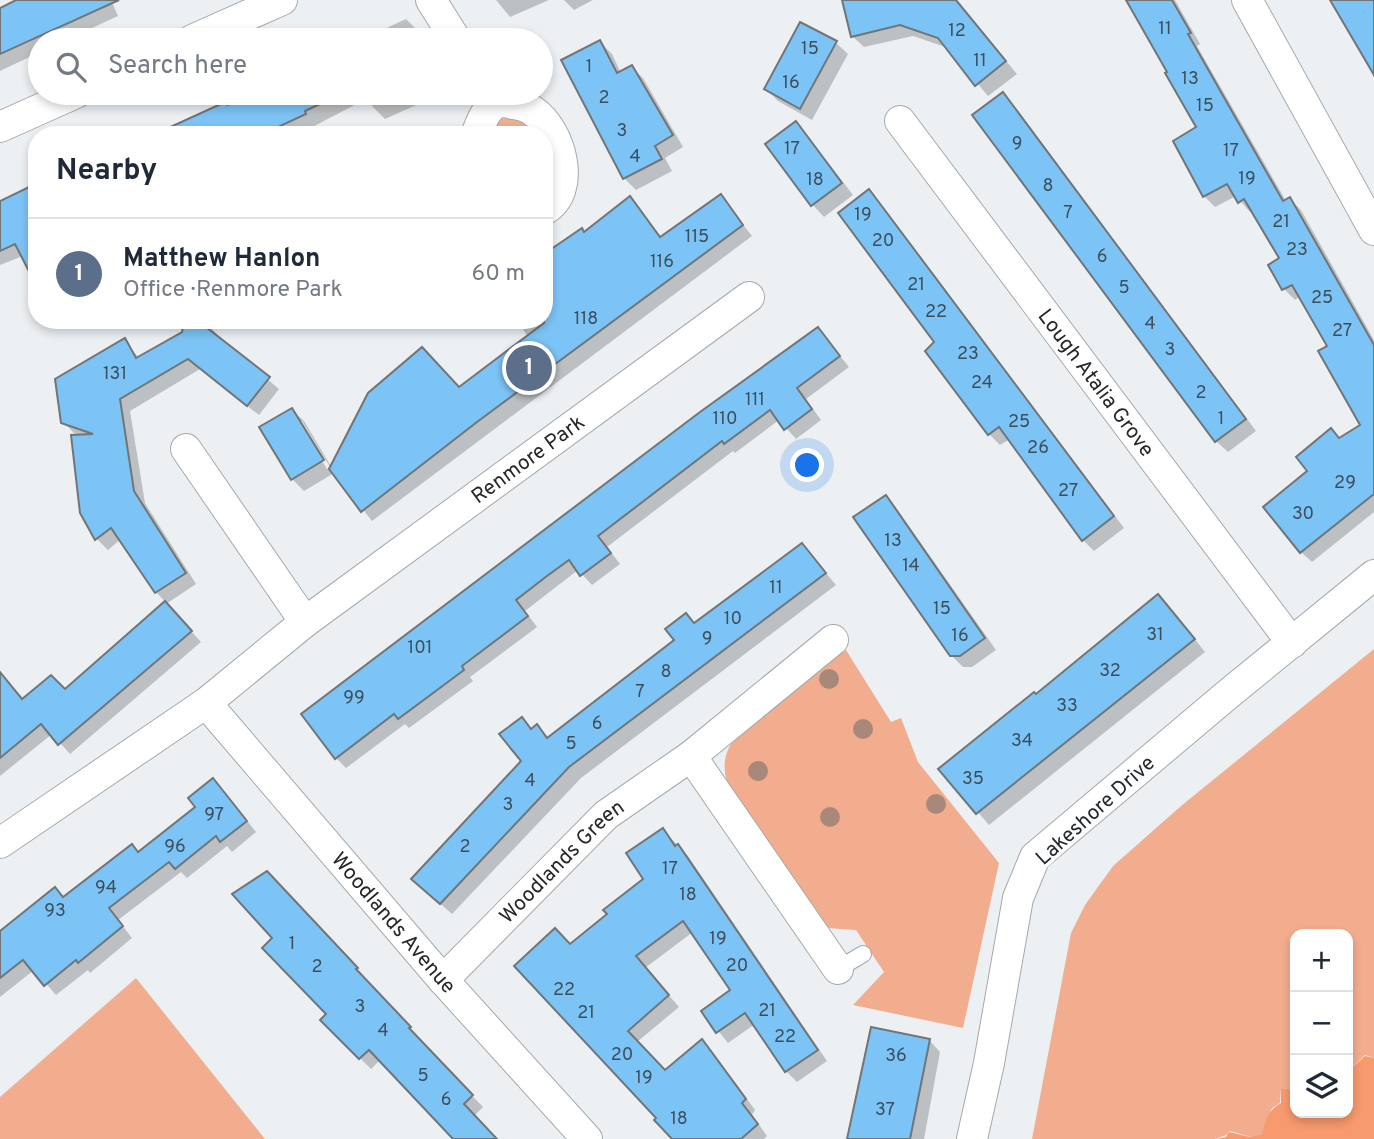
<!DOCTYPE html>
<meta charset="utf-8">
<style>
:root{--surface:#fff;--page:#f2f2f3;--text:#1f2937;--muted:#747a83;--line:#e0e1e3;--accent:#7c3aed}
body{margin:0;font-family:Overpass,sans-serif;background:var(--page);color:var(--text)}
.controls{position:absolute;right:21px;bottom:21px;display:grid;overflow:hidden;border-radius:14px;box-shadow:0 4px 10px #0003}
.controls button{width:63px;height:63px;display:grid;place-items:center;padding:0;border:0;border-bottom:2px solid var(--line);background:var(--surface);color:var(--text);font:35px sans-serif}
.you{position:absolute;left:808px;top:466px;width:24px;height:24px;margin:-18px;border:5px solid #fff;border-radius:50%;background:#1a73e8;box-shadow:0 0 0 10px #1a73e833}
.badge{display:grid;place-items:center;width:46px;height:46px;border-radius:50%;background:var(--accent);color:#fff;font-size:23px;font-weight:700}
.pin{position:absolute;translate:-50% -50%;border:4px solid #fff;box-shadow:0 2px 7px #0006}
.list{margin:0;padding:0;list-style:none}
h2{display:flex;justify-content:space-between;align-items:center;height:91px;margin:0;padding:0 28px;font-size:30px}
h2 small{font-size:23px;font-weight:400;color:var(--muted)}
.list li{display:grid;grid-template-columns:46px 1fr auto;gap:21px;align-items:center;box-sizing:border-box;height:112px;padding:0 28px;border-top:2px solid var(--line)}
.list b{display:block;font-size:26px;white-space:nowrap}
.list p{margin:0;font-size:23px;white-space:nowrap;color:var(--muted)}
.list em{font-size:23px;font-style:normal;color:var(--muted)}
.icon{flex:none;width:38px;height:38px;fill:none;stroke:currentColor;stroke-width:2;stroke-linecap:round;stroke-linejoin:round}
.map{position:relative;flex:none;width:1374px;height:1139px;overflow:hidden}
.search{position:absolute;background:var(--surface);box-shadow:0 4px 10px #0003;left:28px;top:28px;width:525px;height:77px;display:flex;align-items:center;gap:18px;box-sizing:border-box;padding:0 24px;border-radius:38px;color:var(--muted);font-size:26px}
.panel{position:absolute;background:var(--surface);box-shadow:0 4px 10px #0003;left:28px;top:126px;width:525px;height:203px;border-radius:28px}
.map>svg:first-child{display:block}
.green{fill:#f2ad8e}
.water{fill:#f79a6e}
.shadow{fill:#0003;fill-rule:evenodd}
.building{fill:#7dc4f6;stroke:#727577;stroke-width:2}
.lines{fill:none;stroke-linecap:round;stroke-linejoin:round}
.lane-casing{stroke:#a6a8ab;stroke-width:18}
.street-casing{stroke:#a6a8ab;stroke-width:32}
.lane{stroke:#fff;stroke-width:16}
.street{stroke:#fff;stroke-width:30}
.tree{fill:#a88979}
.labels{text-anchor:middle;stroke-width:7;stroke-linejoin:round;paint-order:stroke}
.number-label{font-size:18px;fill:#3c4e5c}
.street-label{font-size:21px;fill:#262728;stroke:#fcfeff}
</style>
<div class="map">
<svg width="1374" height="1139" viewBox="0 0 1374 1139">
<rect width="100%" height="100%" fill="#edf0f3"/>
<g class="green">
<polygon points="508,118 526,121 539,135 486,135 496,119"/>
<polygon points="1374,649 1374,1058 1365,1055 1348,1071 1348,934 1295,934 1295,1090 1281,1088 1280,1103 1272,1108 1262,1134 1251,1137 1230,1131 1226,1135 1215,1139 1032,1139 1071,933 1085,905 1113,866 1181,806"/>
<path d="M 846,650 L 891,722 L 901,718 L 918,762 L 999,863 L 963,1028 L 853,1005 L 884,972 L 856,930 L 827,928 L 729,787 C 720,764 725,749 741,730 Z"/>
<polygon points="136,978 265,1139 0,1139 0,1097"/>
</g>
<path class="water" d="M 1365,1056 L 1374,1058 L 1374,1139 L 1216,1139 L 1226,1137 L 1229,1132 L 1250,1137 L 1262,1134 C 1266,1120 1267,1111 1281,1103 L 1281,1088 L 1295,1090 L 1295,1113 L 1348,1113 L 1348,1071 Z"/>
<g class="shadow">
<polygon points="20,0 111,0 118,16 66,40 40,40 40,52 0,71 0,10"/>
<polygon points="496,0 549,0 510,17"/>
<polygon points="564,0 593,0 574,10"/>
<polygon points="849,0 955,0 1017,74 988,96 948,48 913,36 864,47 852,36"/>
<polygon points="1128,0 1175,0 1200,44 1197,46 1286,201 1290,199 1301,210 1374,340 1374,512 1312,562 1301,552 1310,472 1331,430 1341,440 1362,425 1330,347 1300,296 1295,300 1284,289 1281,259 1253,211 1250,212 1236,196 1215,207 1204,196 1198,128 1170,72"/>
<polygon points="406,19 418,31 422,40 360,40"/>
<polygon points="801,24 836,43 848,54 812,120 778,101 766,89"/>
<polygon points="600,42 612,54 621,73 631,67 643,78 683,147 665,158 672,171 636,190 624,178"/>
<polygon points="259,93 443,93 385,119 373,107 368,98 297,135 156,135"/>
<polygon points="1003,94 1014,106 1256,431 1228,452 1216,441"/>
<polygon points="796,123 807,135 853,195 824,217 813,205 767,144"/>
<polygon points="37,189 37,281 23,256 0,265 0,202"/>
<polygon points="869,192 880,203 1124,528 1094,551 1083,540 1010,439 1000,445 989,434 937,343"/>
<path d="M 721,197 L 752,236 L 372,521 L 334,473 L 304,491 L 292,479 L 292,410 L 304,421 L 332,468 L 459,389 L 528,337 L 517,320 L 544,320 L 584,234 L 630,199 L 662,238 ZM 298,421 L 302,421 L 330,467 L 327,469 Z"/>
<polygon points="206,323 217,334 217,337 279,389 259,415 200,369 130,411 145,503 196,584 166,604 201,642 70,754 52,734 0,776 0,710 23,701 65,691 166,603 156,592 121,539 108,550 97,539 81,513 83,436 74,433 63,422 125,341 139,358"/>
<polygon points="818,329 849,367 806,399 821,420 796,439 779,420 735,453 733,451 607,547 620,564 592,585 578,570 525,611 537,627 470,677 473,681 409,728 405,724 346,768 336,758"/>
<polygon points="886,497 897,509 996,650 972,667 963,667 951,655"/>
<polygon points="802,545 836,585 581,778 452,914 425,890 523,761 521,719 532,730 537,726 549,738 676,641 686,615 695,624"/>
<polygon points="1170,608 1205,652 989,825 941,769 1036,697"/>
<polygon points="223,791 256,832 232,852 227,846 187,878 181,872 118,920 132,938 90,973 88,970 56,995 34,970 0,997 0,933 55,889 64,898 139,854"/>
<polygon points="663,830 688,856 827,1061 797,1082 786,1071 755,1024 728,1043 703,1012 733,991 693,932 645,968 679,1007 637,1042 665,1072 702,1041 712,1051 755,1110 752,1115 767,1136 764,1139 674,1139 658,1118 570,946 609,914 645,879"/>
<polygon points="278,884 367,980 366,981 420,1039 419,1041 483,1107 474,1116 495,1139 455,1139 380,1060 371,1069 322,1020 328,1014 274,938"/>
<polygon points="929,1040 940,1052 924,1139 850,1139"/>
</g>
<g class="building">
<polygon points="16,0 119,0 0,54 0,8"/>
<polygon points="842,0 956,0 1006,61 975,86 938,38 900,25 851,37"/>
<polygon points="1126,0 1172,0 1191,33 1188,34 1283,201 1290,197 1374,345 1374,494 1300,553 1263,507 1307,471 1296,457 1331,428 1339,438 1360,425 1318,351 1327,346 1292,285 1282,290 1268,265 1279,258 1244,199 1238,203 1227,184 1203,197 1173,141 1196,127 1165,73 1167,72"/>
<polygon points="1330,0 1374,0 1374,75"/>
<polygon points="800,22 837,41 800,109 764,89"/>
<polygon points="600,40 617,73 632,65 673,135 655,146 662,159 623,179 561,60"/>
<polygon points="1003,92 1246,419 1215,442 972,115"/>
<polygon points="255,93 343,93 305,111 306,114 261,135 153,135 225,102 227,105"/>
<polygon points="796,121 842,183 811,206 765,144"/>
<polygon points="31,186 37,199 37,287 15,244 0,251 0,201"/>
<polygon points="869,189 1114,516 1082,541 999,427 988,435 925,351 934,342 838,213"/>
<polygon points="721,194 743,225 477,422 361,512 329,469 368,393 422,347 459,387 544,323 544,254 582,228 584,232 630,196 660,237"/>
<polygon points="184,320 207,320 206,327 270,377 247,406 188,359 120,399 134,491 186,573 155,593 111,528 95,540 80,513 71,435 93,434 61,423 55,379 125,338 136,358 182,332"/>
<polygon points="818,327 840,356 797,388 812,409 784,430 770,410 724,444 722,441 598,536 611,553 580,576 569,560 547,576 516,600 528,616 462,666 464,670 398,719 394,714 335,759 301,714 700,412"/>
<polygon points="292,408 324,460 291,480 259,427"/>
<polygon points="886,495 985,638 960,656 950,656 853,517"/>
<polygon points="802,543 826,573 569,767 440,904 411,879 521,761 499,734 522,717 531,729 537,724 547,738 674,640 665,629 686,613 694,623"/>
<polygon points="1158,594 1195,639 976,814 938,769 1034,692 1036,694"/>
<polygon points="165,601 192,631 58,745 41,724 0,758 0,672 22,699 51,675 65,689"/>
<polygon points="213,778 247,821 220,842 216,836 175,869 169,862 109,908 123,926 78,963 76,960 44,986 23,960 0,978 0,931 55,887 63,897 132,844 138,852 195,807 188,798"/>
<polygon points="663,828 675,846 678,844 818,1050 785,1072 745,1013 716,1033 701,1011 730,990 683,921 636,956 669,995 628,1031 665,1070 702,1039 746,1099 742,1103 758,1124 741,1139 672,1139 654,1120 656,1118 514,966 555,928 570,944 607,914 603,910 643,879 626,853"/>
<polygon points="267,871 358,968 356,969 411,1027 409,1028 473,1095 464,1104 497,1139 453,1139 369,1050 359,1059 320,1020 326,1014 262,948 272,938 232,894"/>
<polygon points="871,1027 930,1039 910,1139 847,1139"/>
</g>
<g class="lines">
<g class="lane-casing">
<polyline id="lane" points="838,969 863,954"/>
</g>
<g class="street-casing">
<g id="street">
<polyline points="431,0 456,40"/>
<polyline points="1247,0 1374,230"/>
<polyline points="192,40 282,0"/>
<path id="s1" d="M 900,121 L 1292,643"/>
<polyline points="0,127 76,93"/>
<path d="M 476,135 C 480,125 484,113 492,106 C 498,101 506,102 513,104 C 520,105 528,107 533,111 C 561,130 578,191 544,210"/>
<polyline points="186,449 305,622"/>
<path id="s2" d="M 206,703 L 443,980 L 587,1139"/>
<polyline points="691,756 838,969"/>
<path id="s3" d="M 0,843 L 206,703 L 305,622 L 749,297"/>
<path id="s4" d="M 443,980 L 606,815 L 691,756 L 833,640"/>
<polyline points="972,1139 989,1063 1018,898 1035,857 1227,695 1374,575"/>
</g>
</g>
<use href="#lane" class="lane"/>
<use href="#street" class="street"/>
</g>
<g class="tree">
<circle cx="829" cy="679" r="10"/>
<circle cx="863" cy="729" r="10"/>
<circle cx="758" cy="771" r="10"/>
<circle cx="936" cy="804" r="10"/>
<circle cx="830" cy="817" r="10"/>
</g>
<g class="labels">
<g class="number-label">
<text x="1165" y="34">11</text>
<text x="957" y="36">12</text>
<text x="810" y="54">15</text>
<text x="980" y="66">11</text>
<text x="589" y="72">1</text>
<text x="1190" y="84">13</text>
<text x="791" y="88">16</text>
<text x="604" y="103">2</text>
<text x="1205" y="111">15</text>
<text x="622" y="136">3</text>
<text x="1017" y="149">9</text>
<text x="792" y="154">17</text>
<text x="1231" y="156">17</text>
<text x="635" y="162">4</text>
<text x="1247" y="184">19</text>
<text x="815" y="185">18</text>
<text x="1048" y="191">8</text>
<text x="1068" y="218">7</text>
<text x="863" y="220">19</text>
<text x="1281" y="227">21</text>
<text x="697" y="242">115</text>
<text x="883" y="246">20</text>
<text x="1297" y="255">23</text>
<text x="1102" y="262">6</text>
<text x="662" y="267">116</text>
<text x="916" y="290">21</text>
<text x="1124" y="293">5</text>
<text x="1322" y="303">25</text>
<text x="936" y="317">22</text>
<text x="586" y="324">118</text>
<text x="1150" y="329">4</text>
<text x="1342" y="336">27</text>
<text x="1170" y="355">3</text>
<text x="968" y="359">23</text>
<text x="115" y="379">131</text>
<text x="982" y="388">24</text>
<text x="1201" y="398">2</text>
<text x="755" y="405">111</text>
<text x="725" y="424">110</text>
<text x="1221" y="424">1</text>
<text x="1019" y="427">25</text>
<text x="1038" y="453">26</text>
<text x="1345" y="488">29</text>
<text x="1068" y="496">27</text>
<text x="1303" y="519">30</text>
<text x="893" y="546">13</text>
<text x="911" y="571">14</text>
<text x="776" y="593">11</text>
<text x="942" y="614">15</text>
<text x="733" y="624">10</text>
<text x="1155" y="640">31</text>
<text x="960" y="641">16</text>
<text x="707" y="644">9</text>
<text x="420" y="653">101</text>
<text x="1110" y="676">32</text>
<text x="666" y="677">8</text>
<text x="640" y="697">7</text>
<text x="354" y="703">99</text>
<text x="1067" y="711">33</text>
<text x="597" y="729">6</text>
<text x="1022" y="746">34</text>
<text x="571" y="749">5</text>
<text x="973" y="784">35</text>
<text x="530" y="786">4</text>
<text x="508" y="810">3</text>
<text x="214" y="820">97</text>
<text x="175" y="852">96</text>
<text x="465" y="852">2</text>
<text x="670" y="874">17</text>
<text x="106" y="893">94</text>
<text x="688" y="900">18</text>
<text x="55" y="916">93</text>
<text x="718" y="944">19</text>
<text x="292" y="949">1</text>
<text x="737" y="971">20</text>
<text x="317" y="972">2</text>
<text x="564" y="995">22</text>
<text x="360" y="1012">3</text>
<text x="767" y="1016">21</text>
<text x="586" y="1018">21</text>
<text x="383" y="1036">4</text>
<text x="785" y="1042">22</text>
<text x="622" y="1060">20</text>
<text x="896" y="1061">36</text>
<text x="423" y="1081">5</text>
<text x="644" y="1083">19</text>
<text x="446" y="1105">6</text>
<text x="885" y="1115">37</text>
<text x="679" y="1124">18</text>
</g>
<g class="street-label">
<text dy="7" stroke="none"><textPath href="#s1" startOffset="327">Lough Atalia Grove</textPath></text>
<text dy="7" stroke="none"><textPath href="#s3" startOffset="653">Renmore Park</textPath></text>
<text transform="translate(1095 810) rotate(-42)" y="7">Lakeshore Drive</text>
<text dy="7" stroke="none"><textPath href="#s4" startOffset="168">Woodlands Green</textPath></text>
<text dy="7" stroke="none"><textPath href="#s2" startOffset="289">Woodlands Avenue</textPath></text>
</g>
</g>
</svg>
<div class="controls">
<button>+</button>
<button>−</button>
<button><svg class="icon" aria-label="layers" viewBox="0 0 24 24"><path d="M12 4l9 5-9 5-9-5zM3 14l9 5 9-5"/></svg></button>
</div>
<div class="you"></div>
<div class="pin badge" style="left:529px;top:368px;background:#5c6f8a">1</div>
<div class="search"><svg class="icon" aria-label="search" viewBox="0 0 24 24"><circle cx="10" cy="10" r="6"/><path d="M15 15l6 6"/></svg>Search here</div>
<section class="panel">
<h2>Nearby<small></small></h2>
<ul class="list">
<li><span class="badge" style="background:#5c6f8a">1</span><div><b>Matthew Hanlon</b><p>Office · Renmore Park</p></div><em>60 m</em></li>
</ul>
</section>
</div>
